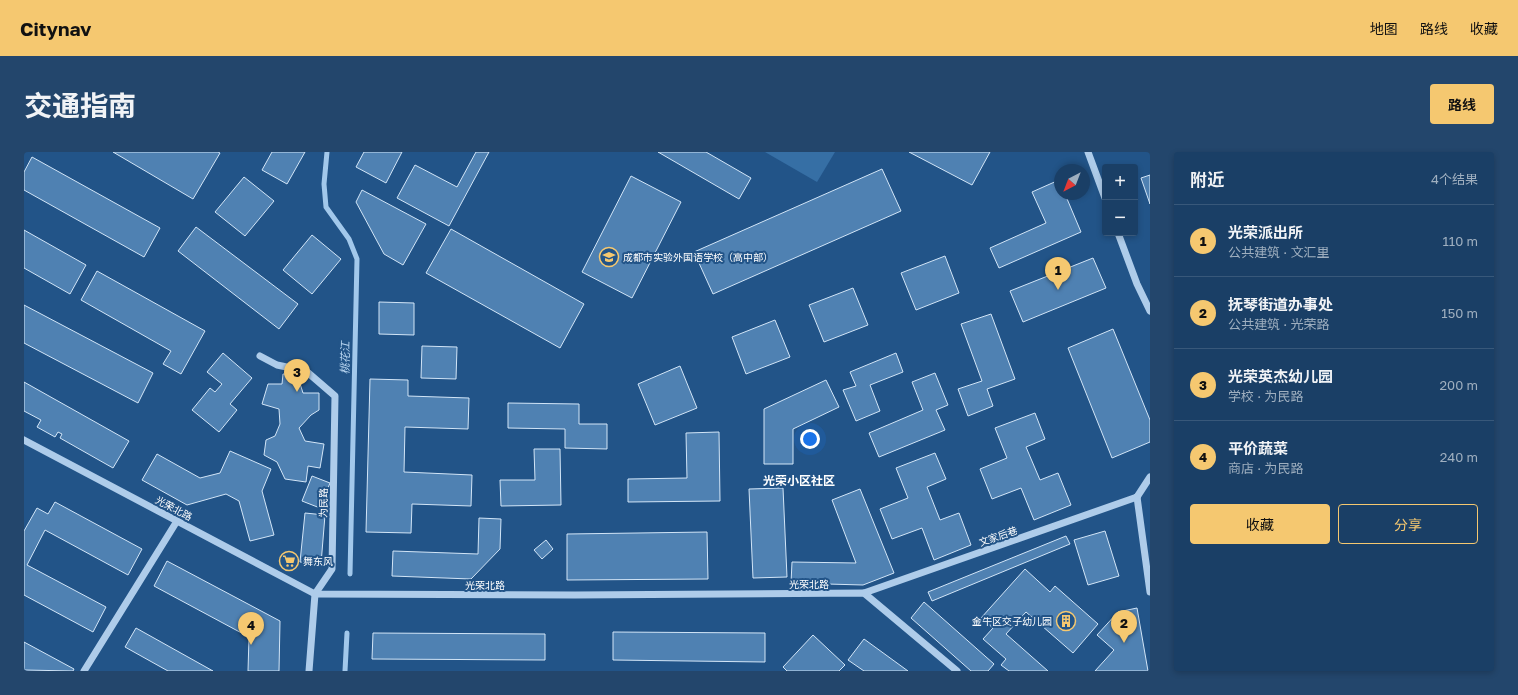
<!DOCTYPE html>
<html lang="zh">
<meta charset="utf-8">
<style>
:root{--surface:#1a3f66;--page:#23466c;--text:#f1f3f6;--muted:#9fafbf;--line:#38587a;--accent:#f5c870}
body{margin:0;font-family:"Golos Text","Noto Sans SC",sans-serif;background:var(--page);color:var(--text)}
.controls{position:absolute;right:12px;top:12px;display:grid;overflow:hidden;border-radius:4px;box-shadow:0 2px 6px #0003}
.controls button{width:36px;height:36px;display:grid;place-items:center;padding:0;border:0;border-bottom:1px solid var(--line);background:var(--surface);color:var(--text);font:20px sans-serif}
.compass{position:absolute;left:1030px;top:12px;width:36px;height:36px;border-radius:50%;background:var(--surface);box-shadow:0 2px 6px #0003;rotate:222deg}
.you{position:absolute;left:786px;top:287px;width:14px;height:14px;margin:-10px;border:3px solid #fff;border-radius:50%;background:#1a73e8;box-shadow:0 0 0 6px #1a73e833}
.badge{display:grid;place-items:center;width:26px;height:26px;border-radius:50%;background:var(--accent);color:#111;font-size:13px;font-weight:700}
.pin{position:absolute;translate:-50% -33px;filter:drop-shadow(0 1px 2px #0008)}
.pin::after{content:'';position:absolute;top:21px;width:14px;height:12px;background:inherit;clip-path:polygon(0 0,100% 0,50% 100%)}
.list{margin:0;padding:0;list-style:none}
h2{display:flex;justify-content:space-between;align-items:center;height:52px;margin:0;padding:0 16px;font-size:17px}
h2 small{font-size:13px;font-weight:400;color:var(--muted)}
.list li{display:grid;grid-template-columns:26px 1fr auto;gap:12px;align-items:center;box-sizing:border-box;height:72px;padding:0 16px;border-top:1px solid var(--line)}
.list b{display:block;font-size:15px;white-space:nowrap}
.list p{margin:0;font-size:13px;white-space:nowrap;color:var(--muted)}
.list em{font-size:13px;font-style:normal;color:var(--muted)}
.actions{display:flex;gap:8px;padding:12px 16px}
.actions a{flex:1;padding:9px 0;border:1px solid var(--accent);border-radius:4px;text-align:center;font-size:14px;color:var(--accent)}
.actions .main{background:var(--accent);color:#111}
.map{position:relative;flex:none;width:1126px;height:519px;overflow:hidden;border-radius:4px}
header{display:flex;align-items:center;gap:24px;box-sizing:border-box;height:56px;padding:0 20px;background:var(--accent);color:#111}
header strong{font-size:19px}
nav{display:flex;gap:22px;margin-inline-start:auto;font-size:14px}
.intro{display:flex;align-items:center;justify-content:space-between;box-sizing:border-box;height:96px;padding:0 24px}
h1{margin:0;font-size:28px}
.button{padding:10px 18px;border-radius:4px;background:var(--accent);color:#111;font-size:14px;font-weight:700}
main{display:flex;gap:24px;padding:0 24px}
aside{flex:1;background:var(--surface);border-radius:4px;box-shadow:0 2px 6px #0003}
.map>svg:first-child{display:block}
.green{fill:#366fa5}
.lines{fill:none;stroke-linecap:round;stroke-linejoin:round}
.stream{stroke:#a2c8eb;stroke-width:5}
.building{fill:#4f81b2;stroke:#d2e5f7}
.minor{stroke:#aeccea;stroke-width:7}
.labels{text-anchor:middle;stroke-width:4;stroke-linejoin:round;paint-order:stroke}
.poi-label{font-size:10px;fill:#fff;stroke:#225488;text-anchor:start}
.street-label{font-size:10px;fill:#fff;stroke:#225488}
.water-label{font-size:11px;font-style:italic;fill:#b9d6f1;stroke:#225488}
.quarter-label{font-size:12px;font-weight:bold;fill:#fff;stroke:#225488}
</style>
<header>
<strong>Citynav</strong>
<nav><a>地图</a><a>路线</a><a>收藏</a></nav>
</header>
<div class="intro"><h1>交通指南</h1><a class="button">路线</a></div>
<main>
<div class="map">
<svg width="1126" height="519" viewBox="0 0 1126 519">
<rect width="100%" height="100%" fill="#225488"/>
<polygon class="green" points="741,0 811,0 793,30"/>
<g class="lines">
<g class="stream">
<polyline points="303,0 300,32 302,55 325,87 333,107 326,422"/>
<polyline points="321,519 323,481"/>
</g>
</g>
<g class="building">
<polygon points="89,0 194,0 196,1 169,47"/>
<polygon points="248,0 281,0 263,32 238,18"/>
<polygon points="340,0 378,0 362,31 332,15"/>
<polygon points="452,0 465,0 425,74 373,46 391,13 433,35"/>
<polygon points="634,0 682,0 727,26 715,47"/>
<polygon points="885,0 966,0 948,33"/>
<polygon points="8,5 136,76 120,105 0,38 0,20"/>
<polygon points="858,17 877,59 689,142 670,100"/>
<polygon points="1126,23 1126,52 1117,26"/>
<polygon points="607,24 657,50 608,146 558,120"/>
<polygon points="220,25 250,49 221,84 191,60"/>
<polygon points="1035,28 1036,42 1041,42 1057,80 975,116 966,96 1022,71 1008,40"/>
<polygon points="338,38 402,72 379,113 360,102 332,50"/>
<polygon points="172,75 274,152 255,177 154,99"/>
<polygon points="427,77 560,152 536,196 402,121"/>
<polygon points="0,78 62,113 46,142 0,116"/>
<polygon points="288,83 317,107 288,142 259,118"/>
<polygon points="921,104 935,141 892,158 877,121"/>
<polygon points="1069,106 1082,136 999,170 986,139"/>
<polygon points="73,119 181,179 157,222 139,212 147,199 57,148"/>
<polygon points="829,136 844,173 800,190 785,153"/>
<polygon points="355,150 390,151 390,183 355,182"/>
<polygon points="0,153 129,221 114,251 0,191"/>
<polygon points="967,162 991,227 963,237 969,254 944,264 934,237 958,229 937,172"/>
<polygon points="751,168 766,205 722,222 708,185"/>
<polygon points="1089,177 1126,268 1126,290 1088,306 1044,196"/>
<polygon points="398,194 433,195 432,227 397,226"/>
<polygon points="199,201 228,226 206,252 213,258 195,280 168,258 186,236 191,240 198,232 183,220"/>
<polygon points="872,201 879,220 846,233 856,259 832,269 819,238 832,234 826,220"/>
<polygon points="656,214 673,256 631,273 614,232"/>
<polygon points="911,221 924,253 912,258 921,278 855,305 845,281 899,258 888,230"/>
<polygon points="259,222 273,222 279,241 295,241 295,258 287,263 275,276 281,289 300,292 296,316 284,314 282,330 261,327 253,310 240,303 242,288 251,284 256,272 255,257 238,252 244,232 258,232"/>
<polygon points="346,227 384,228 384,244 445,246 444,277 381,275 380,320 448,323 447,354 388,352 387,381 342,380"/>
<polygon points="802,228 815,255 769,277 769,312 740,312 740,257"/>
<polygon points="0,230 105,289 89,316 36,286 38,282 34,280 31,285 13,275 17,268 0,259"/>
<polygon points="484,251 555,252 555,272 583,272 583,297 541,296 541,277 484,276"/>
<polygon points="1011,261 1021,287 1002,295 1016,328 1034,321 1047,353 1010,368 997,336 968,347 956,317 983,306 971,276"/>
<polygon points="695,280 696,349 604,350 604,327 663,326 662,281"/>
<polygon points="510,297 536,297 537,353 477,354 476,328 511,328"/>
<polygon points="206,299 247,317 238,339 250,383 226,389 215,349 202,342 163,353 118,328 133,302 176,326 196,321"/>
<polygon points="911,301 922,327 903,335 916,368 935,361 947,393 910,408 898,376 868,387 856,357 884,346 872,316"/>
<polygon points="288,324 306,331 296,356 278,349"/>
<polygon points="759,336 763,425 729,426 725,337"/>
<polygon points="836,337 870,421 839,433 767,431 768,410 832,411 808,348"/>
<polygon points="31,350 118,397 104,423 21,378 3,413 82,455 69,480 0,443 0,379 13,356 24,362"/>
<polygon points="281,361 301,363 297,412 276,410"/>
<polygon points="455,366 477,367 476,397 447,427 368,424 369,399 454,402"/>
<polygon points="1081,379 1095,424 1064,433 1050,388"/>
<polygon points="683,380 684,427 543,428 543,382"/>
<polygon points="1042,384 1046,392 908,449 904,440"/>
<polygon points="522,388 529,397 518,407 510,398"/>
<polygon points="143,409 256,469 255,519 224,519 225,485 130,434"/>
<polygon points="1001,417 1026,440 1031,434 1074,472 1049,501 1002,460 982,482 1024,519 985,519 977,513 982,507 959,487 969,476 957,466"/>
<polygon points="900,450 970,512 964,519 947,519 887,466"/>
<polygon points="1113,456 1124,519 1071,519 1090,498 1073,483 1094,460"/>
<polygon points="112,476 189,519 144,519 101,495"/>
<polygon points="589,480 741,481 741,510 589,508"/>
<polygon points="349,481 521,482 521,508 348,507"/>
<polygon points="789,483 821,513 815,519 763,519 759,515"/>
<polygon points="840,487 884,519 840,519 824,508"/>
<polygon points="0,490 50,517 49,519 0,518"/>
</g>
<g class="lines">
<g class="minor">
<polyline points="1064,0 1081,46"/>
<polyline points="1094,81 1113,132 1126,159"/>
<polyline points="236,204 253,213 282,219 311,244 308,417 291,442 285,519"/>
<polyline points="0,288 291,442 551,443 840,441 933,519"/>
<polyline points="1113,345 1126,440"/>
<polyline points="1113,345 1126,325"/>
<polyline points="840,441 1113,345"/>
<polyline points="60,519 153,369"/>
</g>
</g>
<defs>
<g id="school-ring" transform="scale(1)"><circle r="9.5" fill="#225488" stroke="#f5c870" stroke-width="1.5"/><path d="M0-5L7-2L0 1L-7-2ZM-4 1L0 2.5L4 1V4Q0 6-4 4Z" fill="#f5c870"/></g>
<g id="supermarket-ring" transform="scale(1)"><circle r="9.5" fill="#225488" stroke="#f5c870" stroke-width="1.5"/><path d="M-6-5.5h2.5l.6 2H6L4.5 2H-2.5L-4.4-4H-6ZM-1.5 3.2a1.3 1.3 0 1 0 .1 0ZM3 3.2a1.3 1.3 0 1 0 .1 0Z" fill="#f5c870"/></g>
<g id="building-ring" transform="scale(1)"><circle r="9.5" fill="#225488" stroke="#f5c870" stroke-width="1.5"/><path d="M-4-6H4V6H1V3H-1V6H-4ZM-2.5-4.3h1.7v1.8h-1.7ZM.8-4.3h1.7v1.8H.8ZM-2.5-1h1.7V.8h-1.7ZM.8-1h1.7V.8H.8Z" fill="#f5c870"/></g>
</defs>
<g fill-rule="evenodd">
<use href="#school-ring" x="585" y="105"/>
<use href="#supermarket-ring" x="265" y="409"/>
<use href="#building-ring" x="1042" y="469"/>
</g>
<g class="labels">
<g class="poi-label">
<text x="599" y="109">成都市实验外国语学校（高中部）</text>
<text x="279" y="413">舞东风</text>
<text x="1028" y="473" text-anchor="end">金牛区交子幼儿园</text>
</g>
<g class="street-label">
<text transform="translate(299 351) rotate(-89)" y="4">为民路</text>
<text transform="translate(150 356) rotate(28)" y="4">光荣北路</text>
<text transform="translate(974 384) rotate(-19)" y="4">文家后巷</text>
<text x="785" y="436">光荣北路</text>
<text x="461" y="437">光荣北路</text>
</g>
<g class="water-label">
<text transform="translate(321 206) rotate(-89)" y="4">桃花江</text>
</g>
<g class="quarter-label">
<text x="775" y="333">光荣小区社区</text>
</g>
</g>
</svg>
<div class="controls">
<button>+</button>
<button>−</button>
</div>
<svg class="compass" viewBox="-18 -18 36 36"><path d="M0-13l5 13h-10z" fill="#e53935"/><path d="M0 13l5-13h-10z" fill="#9fafbf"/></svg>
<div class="you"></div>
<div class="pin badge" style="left:1034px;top:138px">1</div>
<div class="pin badge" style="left:1100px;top:491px">2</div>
<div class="pin badge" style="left:273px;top:240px">3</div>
<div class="pin badge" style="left:227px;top:493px">4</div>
</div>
<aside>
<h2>附近<small>4个结果</small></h2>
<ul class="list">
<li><span class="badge">1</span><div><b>光荣派出所</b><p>公共建筑 · 文汇里</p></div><em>110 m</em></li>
<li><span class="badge">2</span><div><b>抚琴街道办事处</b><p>公共建筑 · 光荣路</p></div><em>150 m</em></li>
<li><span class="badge">3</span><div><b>光荣英杰幼儿园</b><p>学校 · 为民路</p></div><em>200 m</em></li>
<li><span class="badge">4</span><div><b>平价蔬菜</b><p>商店 · 为民路</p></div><em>240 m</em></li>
</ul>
<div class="actions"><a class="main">收藏</a><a>分享</a></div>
</aside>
</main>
